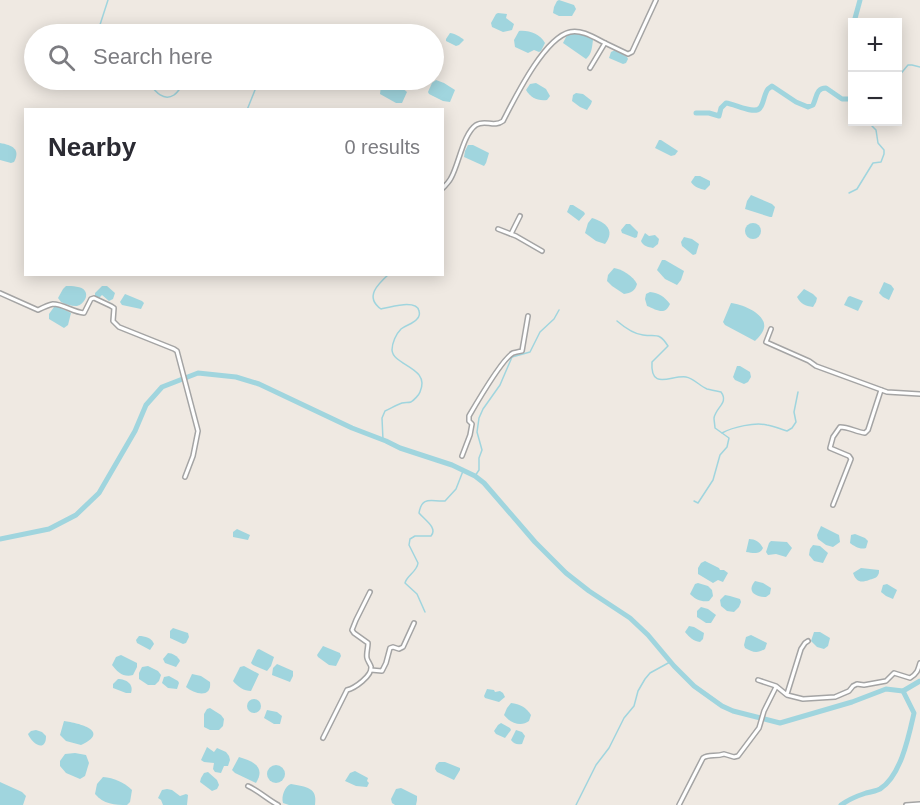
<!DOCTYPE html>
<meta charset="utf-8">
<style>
:root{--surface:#fff;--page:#f2f2f3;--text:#2b2b33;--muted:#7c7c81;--line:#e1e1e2}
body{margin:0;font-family:Arial,sans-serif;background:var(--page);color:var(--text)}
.controls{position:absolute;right:18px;top:18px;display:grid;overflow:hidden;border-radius:0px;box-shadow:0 3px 15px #0003}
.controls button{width:54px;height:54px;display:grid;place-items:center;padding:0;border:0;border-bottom:2px solid var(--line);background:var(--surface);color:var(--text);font:30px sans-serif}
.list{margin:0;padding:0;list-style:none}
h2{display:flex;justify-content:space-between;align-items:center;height:78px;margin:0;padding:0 24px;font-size:26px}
h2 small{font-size:20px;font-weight:400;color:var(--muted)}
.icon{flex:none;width:33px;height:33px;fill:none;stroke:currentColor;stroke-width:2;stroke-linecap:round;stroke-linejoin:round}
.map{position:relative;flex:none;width:920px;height:805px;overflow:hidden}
.search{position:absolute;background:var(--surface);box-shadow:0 3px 15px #0003;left:24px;top:24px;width:420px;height:66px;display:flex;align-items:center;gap:15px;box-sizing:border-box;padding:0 21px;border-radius:33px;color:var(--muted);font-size:22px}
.panel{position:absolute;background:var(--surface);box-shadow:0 3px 15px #0003;left:24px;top:108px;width:420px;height:168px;border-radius:0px}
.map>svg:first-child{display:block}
.water{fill:#a0d5de}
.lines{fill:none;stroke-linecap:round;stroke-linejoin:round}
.stream{stroke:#a0d5de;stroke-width:1.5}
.river{stroke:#a0d5de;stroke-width:5}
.minor-casing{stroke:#a4a4a4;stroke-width:6}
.minor{stroke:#fff;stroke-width:3}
</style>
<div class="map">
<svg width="920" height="805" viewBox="0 0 920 805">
<rect width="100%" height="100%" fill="#efe9e2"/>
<g class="water">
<polygon points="559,0 574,5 576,9 572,16 559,16 553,13 554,7 557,1"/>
<polygon points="498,13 507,14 506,18 514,24 512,30 503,32 492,27 491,23 496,14"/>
<path d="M 519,31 C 529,30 540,34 545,43 L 541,51 L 539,52 L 534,50 L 528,53 L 515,47 L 514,40 Z"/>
<path d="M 450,33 C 454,33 461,37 464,40 L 459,45 L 456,46 L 446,41 L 446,39 Z"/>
<path d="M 571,33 L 589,36 L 593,40 C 592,47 592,54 586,59 L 563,43 L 567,35 Z"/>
<polygon points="615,50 627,57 628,59 626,63 623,64 609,58 611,52"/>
<path d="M 385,80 C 391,80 402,88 407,92 L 402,103 L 396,103 L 380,94 L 381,86 Z"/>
<polygon points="436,80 444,83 455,90 450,102 443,101 429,94 428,92 432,83"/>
<path d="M 536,83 L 546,89 L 550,96 L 547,100 C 537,101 531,98 526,90 L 530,84 Z"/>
<polygon points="576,93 583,94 592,101 591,104 587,110 580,107 572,101 573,95"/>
<polygon points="659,140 661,140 678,151 675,155 671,156 655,148"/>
<path d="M 0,143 C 12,145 21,149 14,162 L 11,163 L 0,160 Z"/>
<polygon points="468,145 473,145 489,153 486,163 484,166 464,157 465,151"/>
<path d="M 695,176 L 700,176 L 710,181 L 710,185 L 705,190 C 700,189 694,187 691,182 Z"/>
<polygon points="751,195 772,204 775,207 772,217 770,217 745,209 747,201"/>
<polygon points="570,205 573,205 584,212 585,214 579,221 567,212"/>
<path d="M 592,218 C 605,222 616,230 605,244 L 596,241 L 585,233 L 588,223 Z"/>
<circle cx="753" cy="231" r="8"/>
<polygon points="626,224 630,224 638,232 637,237 635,238 622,233 621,230"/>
<path d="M 645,233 L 649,236 L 655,235 L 659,239 L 658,244 L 653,248 C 648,247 643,246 641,241 Z"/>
<polygon points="684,237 692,239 699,244 696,254 693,255 682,246 681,242"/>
<polygon points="662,260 665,260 684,271 681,280 677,285 665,279 657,270"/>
<path d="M 614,268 C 622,269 633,276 637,284 C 635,291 631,293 624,294 L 612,286 L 607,281 L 608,275 Z"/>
<polygon points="884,282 891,285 894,289 889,300 883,297 879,293"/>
<path d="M 66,286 C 72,286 82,286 85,291 C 89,297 82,306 76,306 C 71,306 65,304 61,302 L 58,298 L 63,289 Z"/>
<polygon points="102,286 107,286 115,293 113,299 109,301 102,295 99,298 95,297 95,293"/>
<path d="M 804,289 L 813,294 L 817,298 L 816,302 L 813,307 C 805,306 801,304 797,297 Z"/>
<path d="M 650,292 C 659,293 664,296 670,304 C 665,316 657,310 647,306 L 645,299 L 646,294 Z"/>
<polygon points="125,294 142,301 144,303 141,309 122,305 120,302"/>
<polygon points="850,296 863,301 858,311 844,305 848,297"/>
<path d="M 731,303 C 742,304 767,314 764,328 C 763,333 758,338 755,341 L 725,325 L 723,322 Z"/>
<polygon points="54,307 59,307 71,313 68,325 64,328 49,319 49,314"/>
<polygon points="737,366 740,366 750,372 751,377 748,382 744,384 735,380 733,377"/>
<polygon points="821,526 839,535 840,542 833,547 826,545 818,539 817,535"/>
<polygon points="237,529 250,535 248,540 233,537 233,532"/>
<path d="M 855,534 L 865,538 L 868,541 L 866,548 C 860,550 854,546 850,543 L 851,535 Z"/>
<path d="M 749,539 C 755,539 760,542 763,548 C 760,555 753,553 746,552 Z"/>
<polygon points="771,541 787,542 792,548 786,557 776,554 768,555 766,552 769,543"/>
<polygon points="813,545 820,546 828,553 823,563 814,561 809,555 810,549"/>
<polygon points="705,561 719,568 720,570 724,570 728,573 723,582 718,580 713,583 698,574 698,568 701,563"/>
<path d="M 861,568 L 879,570 C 879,572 879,574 878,575 C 877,578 872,579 869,580 C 861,583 856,582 853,573 Z"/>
<path d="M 755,581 L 763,583 L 771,588 L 770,594 L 766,597 C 756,597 746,592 755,581 Z"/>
<path d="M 698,583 L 708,586 L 712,590 L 713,596 L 709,601 C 701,602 696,600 690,594 L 695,584 Z"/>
<polygon points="887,584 897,590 893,599 886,596 881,592 883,585"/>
<polygon points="725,595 730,596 740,599 741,602 739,607 734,612 727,611 721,606 720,600"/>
<polygon points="701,607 708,609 716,615 711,623 706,623 697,617 697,611"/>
<path d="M 689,626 L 694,627 L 704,633 L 703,639 L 700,642 C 693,641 689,637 685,632 Z"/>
<polygon points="173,628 188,633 189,637 186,643 183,644 170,638 170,631"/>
<polygon points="814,632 820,632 830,638 828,646 824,649 817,647 811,641"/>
<path d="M 751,635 L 767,643 L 765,649 C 757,654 752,652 745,648 L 744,645 L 746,637 Z"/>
<path d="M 139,636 C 145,636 152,638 154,644 L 150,650 L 137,643 L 136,640 Z"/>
<polygon points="323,646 340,653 341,656 336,666 329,665 318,657 317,655"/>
<polygon points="259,649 274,657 271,666 267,671 253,665 251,663 257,650"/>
<path d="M 168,653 C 172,653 178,656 180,661 L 176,667 L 165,663 L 163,659 Z"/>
<path d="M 121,655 L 137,663 L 137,667 L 133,675 C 124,678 117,672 112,665 L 116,657 Z"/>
<polygon points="277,664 293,671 293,676 290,682 272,675 273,668"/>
<polygon points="148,666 158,671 161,675 159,681 155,685 148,685 139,679 139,673 142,667"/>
<path d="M 244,666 L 259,674 L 251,691 C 244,691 238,687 233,681 L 240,667 Z"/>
<path d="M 192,674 L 201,676 L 210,682 C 212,699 194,694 186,687 Z"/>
<polygon points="169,676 178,681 179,683 177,689 168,688 162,683 164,677"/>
<path d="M 118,679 C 126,679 134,684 131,693 L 126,693 L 113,688 L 113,684 Z"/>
<polygon points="487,689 494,690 495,692 500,691 503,693 505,697 499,702 485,698 484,696"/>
<circle cx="254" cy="706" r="7"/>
<path d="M 511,703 C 520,704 526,707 531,715 L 529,721 C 521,727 510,723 504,715 L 507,708 Z"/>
<polygon points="210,708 221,715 224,719 223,726 219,730 210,730 204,727 204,714 207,709"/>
<polygon points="267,710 277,712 282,716 280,724 274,724 264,718"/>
<path d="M 64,721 C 79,723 111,731 81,745 L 66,741 L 60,735 Z"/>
<polygon points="501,723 510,728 511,730 505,738 496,734 494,731 498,725"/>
<path d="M 36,730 L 42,732 L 46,736 C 46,753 32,744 28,734 L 31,731 Z"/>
<path d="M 516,730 L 522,732 L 525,736 L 522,744 C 517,745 514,744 511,740 Z"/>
<polygon points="207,747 214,752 217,748 226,752 229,756 230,760 228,766 224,766 221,773 215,772 213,769 214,763 204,762 201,760"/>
<polygon points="75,753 86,755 89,763 85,776 80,779 66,773 60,766 60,761 65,754"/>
<path d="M 239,757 C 253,761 266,767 256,783 L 235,773 L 232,770 Z"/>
<polygon points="439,762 445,762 460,768 460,770 454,780 437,772 435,769 436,765"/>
<circle cx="276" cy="774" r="9"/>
<polygon points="355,771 368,778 367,781 369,783 367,787 356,786 345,781 350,773"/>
<polygon points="208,772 217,780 219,785 217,789 212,791 200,782 201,778 204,773"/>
<path d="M 103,777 C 114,778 124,782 132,790 L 130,802 L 127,805 C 115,805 103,804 95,794 L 97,784 Z"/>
<polygon points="0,782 22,792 26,796 23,805 0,805"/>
<path d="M 291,784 C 306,787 318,787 315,805 L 289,805 L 283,803 C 281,796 285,786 291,784 Z"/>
<polygon points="401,788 417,796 417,800 416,805 395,805 392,803 391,799 396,789"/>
<polygon points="167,789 172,790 180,796 186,794 188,795 187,805 163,805 161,800 158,798 162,790"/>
</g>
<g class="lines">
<g class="stream">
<polyline points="97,34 108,0"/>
<polyline points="898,77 908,65 912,65 920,67"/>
<path d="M 146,80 C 153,88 162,103 174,95 C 180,91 182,83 188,80"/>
<polyline points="247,110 259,80"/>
<polyline points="849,193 857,189 873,163 881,162 884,154 884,150 878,143 876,130 868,122"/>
<path d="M 617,321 C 624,327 634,334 643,335 C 657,337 659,332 668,346 L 652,362 C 650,391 671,375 686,377 C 693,378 700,386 707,389 C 711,390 716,391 721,392 C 729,403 716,407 714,418 C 714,421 715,426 715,428 L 729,438 L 727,447 L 720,455 L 713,480 L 698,503 L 694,501"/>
<path d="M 722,433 C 733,427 755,422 767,425 C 774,426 780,429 787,431 L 792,428 L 796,422 L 794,412 L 798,392"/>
<path d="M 383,440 L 382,418 L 385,411 C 390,409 396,405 402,403 C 405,402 408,403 411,402 C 414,400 419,395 420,392 C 431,367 393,366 392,350 C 392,343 396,334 401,329 C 406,325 413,324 417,319 C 419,317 420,314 419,311 C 417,299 389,307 381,309 C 364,297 378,284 389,274"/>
<polyline points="475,476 479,470 479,458 482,450 477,432 479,418 483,409 500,385 512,357 530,352 540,332 554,319 559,310"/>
<path d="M 425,612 L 417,594 L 405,583 C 407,575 417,572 418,563 L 409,545 L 410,539 L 415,536 L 431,536 C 438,528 425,520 419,513 C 422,495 432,502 445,501 L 456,489 L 463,471"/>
<polyline points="576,805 596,765 609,748 624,718 634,706 638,691 645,679 650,673 670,662"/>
</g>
<g class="river">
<polyline points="854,22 860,0"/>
<path d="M 696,113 L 709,113 L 719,116 L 721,108 L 726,103 C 735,104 754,115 760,108 C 764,103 764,94 768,89 L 772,86 L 796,102 L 808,107 L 813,105 C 817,97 816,88 826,88 L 842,99 L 852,99"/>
<polyline points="0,539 49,529 76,515 99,493 135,431 146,405 162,387 198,373 236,377 259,384 352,428 386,441 400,448 452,465 475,476 484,483 535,542 566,573 589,591 630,618 648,635 674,666 694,686 722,706 733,711 780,723 852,702 886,689 903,691 920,681"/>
<path d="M 841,805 C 849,799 857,796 866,793 C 871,792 876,791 880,789 C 901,776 909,735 914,713 L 903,691"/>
</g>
<g class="minor-casing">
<g id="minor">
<polyline points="590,68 605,43 628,54 632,52 656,0"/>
<path d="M 442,189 C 445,186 449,182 451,178 C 459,164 463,134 476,125 C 485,119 494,128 503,121 C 515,98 544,38 570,32 C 581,29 595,38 605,43"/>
<polyline points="498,229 516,236 542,251"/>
<polyline points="511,234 520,216"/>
<path d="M 0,293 L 38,310 C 42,308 48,305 53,304 C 63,304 73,312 84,313 L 91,299 L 94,298 L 111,306 L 114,308 L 113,321 L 119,327 L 174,349 L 177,351 L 198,431 L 193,456 L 185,477"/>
<polyline points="771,329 766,342 809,361 816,366 887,392 920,394"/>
<path d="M 462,456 L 470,435 L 472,424 L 469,421 L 469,416 C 476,404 502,359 513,353 C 513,353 521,351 522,351 L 528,316"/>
<path d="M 833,505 L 851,459 L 849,456 L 830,448 L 833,437 L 840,427 C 849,427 856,432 865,433 L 868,430 L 881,390"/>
<polyline points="371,670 382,671 386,663 390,648 393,647 399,649 403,647 414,623"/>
<path d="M 758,680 L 776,686 L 787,695 L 803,699 L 835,697 L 849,691 L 853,686 L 857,684 L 864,685 L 886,681 L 894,673 L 910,678 C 917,674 918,670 920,663"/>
<polyline points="787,694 801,649 805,643 808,641"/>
<path d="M 323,738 L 347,690 C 355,688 372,676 371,667 C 371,665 367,660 367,658 C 366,654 368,648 368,643 L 354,633 L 352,630 L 356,620 L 370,592"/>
<path d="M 248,786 C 259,791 267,799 278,805"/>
<path d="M 679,805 L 703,758 C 709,754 716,757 724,754 L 734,757 L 738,756 L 759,728 L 764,711 L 776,687"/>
<polyline points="906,805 920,804"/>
</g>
</g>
<use href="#minor" class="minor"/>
</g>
</svg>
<div class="controls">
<button>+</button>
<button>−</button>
</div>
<div class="search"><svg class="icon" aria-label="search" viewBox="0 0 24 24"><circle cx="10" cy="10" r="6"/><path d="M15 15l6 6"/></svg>Search here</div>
<section class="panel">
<h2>Nearby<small>0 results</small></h2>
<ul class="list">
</ul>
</section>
</div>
